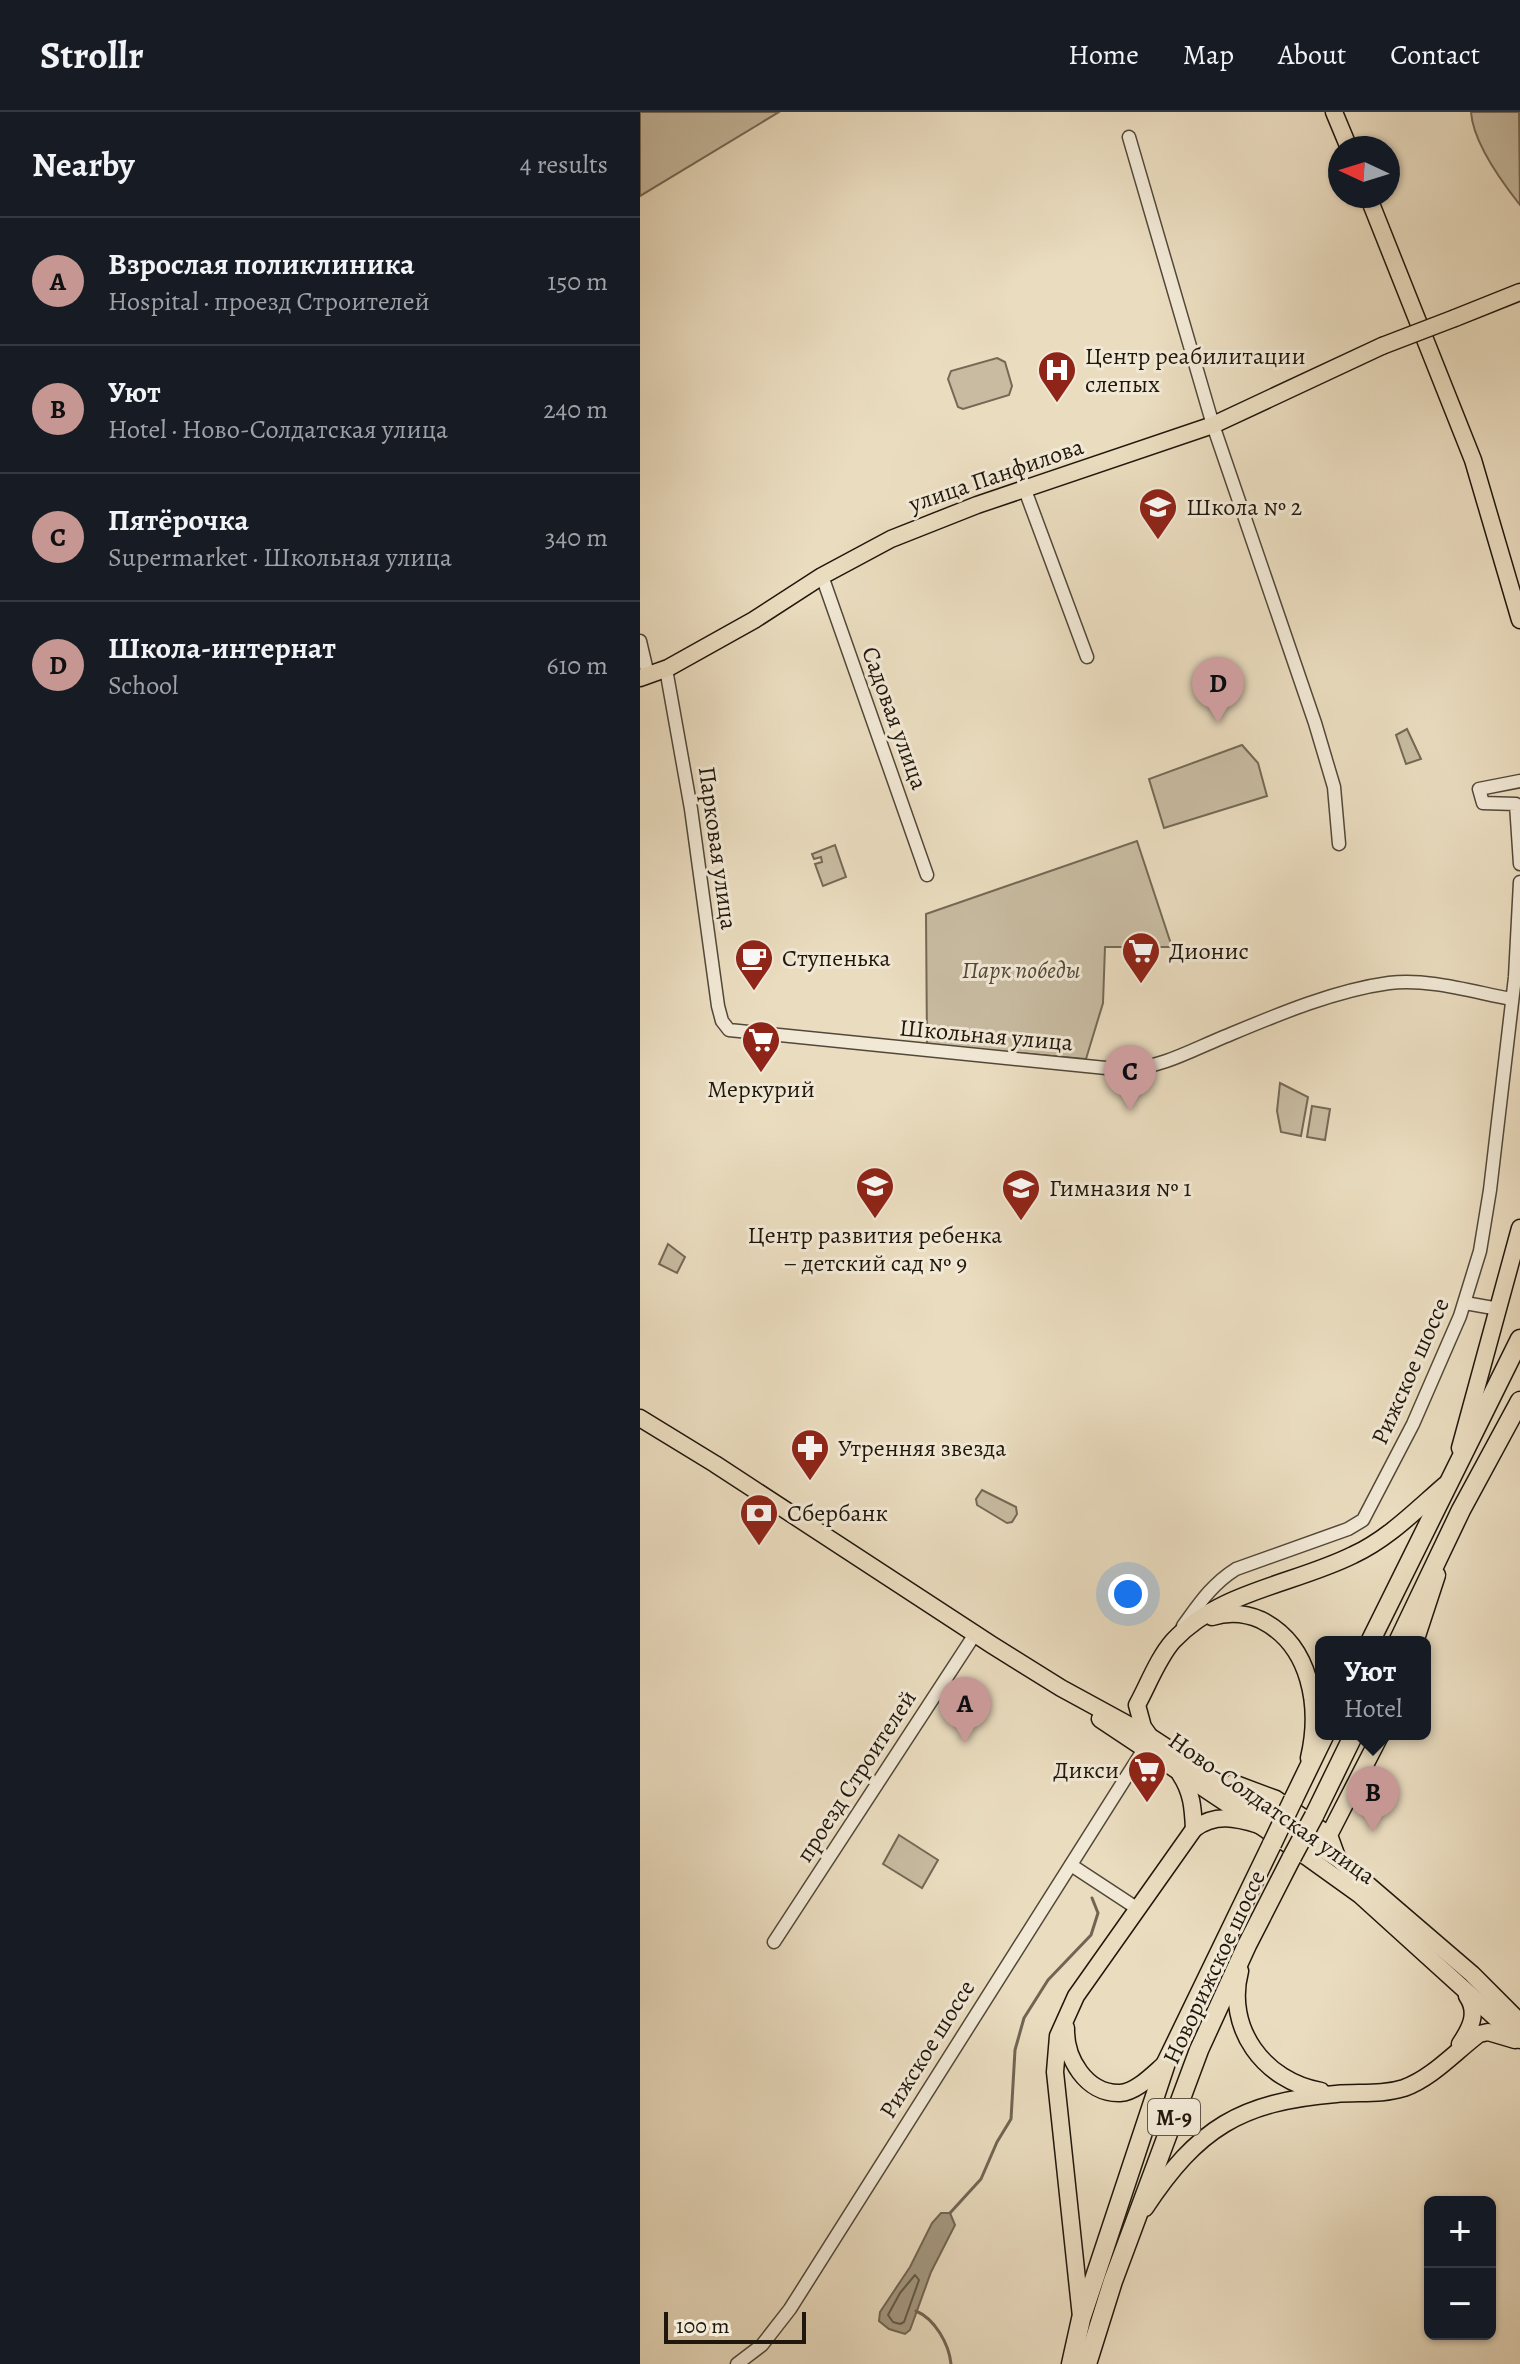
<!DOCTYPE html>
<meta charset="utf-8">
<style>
:root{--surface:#171b24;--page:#20242c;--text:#f1f3f6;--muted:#9ea1a6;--line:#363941;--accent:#c59692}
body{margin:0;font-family:Alegreya,serif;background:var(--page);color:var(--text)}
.controls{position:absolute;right:24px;bottom:24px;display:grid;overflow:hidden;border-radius:12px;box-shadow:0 2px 6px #0004}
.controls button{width:72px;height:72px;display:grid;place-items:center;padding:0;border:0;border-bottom:2px solid var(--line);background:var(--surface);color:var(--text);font:40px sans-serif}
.compass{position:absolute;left:688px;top:24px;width:72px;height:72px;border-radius:50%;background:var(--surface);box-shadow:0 2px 6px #0004;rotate:274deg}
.scale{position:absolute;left:24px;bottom:20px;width:142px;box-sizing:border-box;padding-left:8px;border:4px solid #20170c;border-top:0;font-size:22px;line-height:28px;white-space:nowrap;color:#20170c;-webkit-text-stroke:6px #f1e8d5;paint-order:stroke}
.you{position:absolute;left:488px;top:1482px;width:28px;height:28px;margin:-20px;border:6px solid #fff;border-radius:50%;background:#1a73e8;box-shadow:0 0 0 12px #1a73e833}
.badge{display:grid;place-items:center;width:52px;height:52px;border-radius:50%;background:var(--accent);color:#111;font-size:26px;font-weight:700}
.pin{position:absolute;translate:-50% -66px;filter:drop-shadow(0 2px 4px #0008)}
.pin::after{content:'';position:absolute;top:42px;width:28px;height:24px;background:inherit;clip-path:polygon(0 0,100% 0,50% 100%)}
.popup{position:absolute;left:675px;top:1524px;width:116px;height:104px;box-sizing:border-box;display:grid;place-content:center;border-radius:12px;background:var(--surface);filter:drop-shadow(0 2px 6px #0005);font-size:26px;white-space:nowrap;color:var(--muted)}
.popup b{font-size:30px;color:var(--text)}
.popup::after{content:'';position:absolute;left:50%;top:100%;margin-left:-16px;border:16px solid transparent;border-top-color:var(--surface)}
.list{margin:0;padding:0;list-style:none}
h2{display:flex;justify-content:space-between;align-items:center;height:104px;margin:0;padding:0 32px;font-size:34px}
h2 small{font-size:26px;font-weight:400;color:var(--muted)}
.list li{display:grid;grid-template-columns:52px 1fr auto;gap:24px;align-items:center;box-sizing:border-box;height:128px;padding:0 32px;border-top:2px solid var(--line)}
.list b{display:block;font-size:30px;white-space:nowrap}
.list p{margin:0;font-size:26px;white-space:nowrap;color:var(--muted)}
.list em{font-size:26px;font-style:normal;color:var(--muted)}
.map{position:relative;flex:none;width:880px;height:2252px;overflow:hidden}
header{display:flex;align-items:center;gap:48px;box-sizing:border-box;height:112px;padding:0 40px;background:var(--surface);border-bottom:2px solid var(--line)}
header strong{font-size:38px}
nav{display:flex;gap:44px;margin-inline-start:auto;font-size:28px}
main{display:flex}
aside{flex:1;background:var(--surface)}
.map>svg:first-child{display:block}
.green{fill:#c8bba1;stroke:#746956;stroke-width:2}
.water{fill:#a59982;stroke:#706553;stroke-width:2}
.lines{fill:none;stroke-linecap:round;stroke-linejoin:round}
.shore{stroke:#625847;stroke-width:2}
.stream{stroke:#706553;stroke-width:3}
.minor-casing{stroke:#524839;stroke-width:15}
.major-casing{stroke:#20170c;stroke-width:19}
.highway-casing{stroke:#20170c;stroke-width:21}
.minor{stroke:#f1e8d5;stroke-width:12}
.major{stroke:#eadcbf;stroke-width:16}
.highway{stroke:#eadcbf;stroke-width:18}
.major-bridge-casing{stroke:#20170c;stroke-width:19;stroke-linecap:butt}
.highway-bridge-casing{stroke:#20170c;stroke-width:21;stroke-linecap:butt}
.major-bridge{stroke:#eadcbf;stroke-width:16}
.highway-bridge{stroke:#eadcbf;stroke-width:18}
.labels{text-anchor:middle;stroke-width:6;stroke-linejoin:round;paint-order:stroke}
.shield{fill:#f1e8d5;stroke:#5f5648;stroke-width:2}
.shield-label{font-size:22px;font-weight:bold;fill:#20170c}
.poi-label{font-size:24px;fill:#20170c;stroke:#f1e8d5;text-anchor:start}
.street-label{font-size:24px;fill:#20170c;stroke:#f1e8d5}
.park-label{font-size:24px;font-style:italic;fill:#524839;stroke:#f1e8d5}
</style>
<header>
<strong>Strollr</strong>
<nav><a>Home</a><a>Map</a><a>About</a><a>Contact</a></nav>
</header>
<main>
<aside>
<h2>Nearby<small>4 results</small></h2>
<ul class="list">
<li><span class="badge">A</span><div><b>Взрослая поликлиника</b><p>Hospital · проезд Строителей</p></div><em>150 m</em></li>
<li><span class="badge">B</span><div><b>Уют</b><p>Hotel · Ново-Солдатская улица</p></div><em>240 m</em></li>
<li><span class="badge">C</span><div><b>Пятёрочка</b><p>Supermarket · Школьная улица</p></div><em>340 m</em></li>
<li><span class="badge">D</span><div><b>Школа-интернат</b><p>School</p></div><em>610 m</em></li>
</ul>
</aside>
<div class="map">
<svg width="880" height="2252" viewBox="0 0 880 2252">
<rect width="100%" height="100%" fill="#eadcbf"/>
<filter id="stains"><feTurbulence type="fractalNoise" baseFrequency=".0025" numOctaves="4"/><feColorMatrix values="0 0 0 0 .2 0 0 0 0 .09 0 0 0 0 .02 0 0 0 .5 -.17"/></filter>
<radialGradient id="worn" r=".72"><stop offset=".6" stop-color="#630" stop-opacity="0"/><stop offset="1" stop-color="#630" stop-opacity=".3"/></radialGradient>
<g class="green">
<polygon points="0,0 139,0 0,84"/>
<path d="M 831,0 L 879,0 L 880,93 C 861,69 833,30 831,0 Z"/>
<polygon points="357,246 365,250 372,274 369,283 323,297 318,295 308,267 311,259"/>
<polygon points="767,617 781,647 766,652 756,623"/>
<polygon points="602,633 618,651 627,684 524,716 509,667"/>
<polygon points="497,729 532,835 465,835 463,891 446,947 287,933 286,802"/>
<polygon points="195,733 206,765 183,774 175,752 182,750 181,745 174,747 172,742"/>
<polygon points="640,971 668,985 661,1024 641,1020 637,999"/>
<polygon points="672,994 690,997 685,1028 667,1025"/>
<polygon points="28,1132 45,1145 37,1161 19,1152"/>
<polygon points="342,1378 376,1395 377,1402 372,1410 367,1411 337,1393 336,1387"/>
<polygon points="259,1723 298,1748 282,1776 243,1752"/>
</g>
<polygon class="water" points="301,2101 310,2101 315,2113 291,2160 270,2218 265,2222 249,2217 239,2209 240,2200 270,2155 292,2111"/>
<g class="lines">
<polygon class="shore" points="275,2163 279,2168 264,2210 260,2212 253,2210 248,2203 260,2181"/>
<g class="stream">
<polyline points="310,2101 341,2067 357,2030 371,2007 375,1938 384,1906 408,1868 451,1823 458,1801 452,1786"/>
<path d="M 276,2199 C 295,2207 309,2232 311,2252"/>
</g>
<g class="minor-casing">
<g id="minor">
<polyline points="489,25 573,313 675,611 694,675 699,732"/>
<polyline points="385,378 447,545"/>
<polyline points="182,464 287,763"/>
<polyline points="0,529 8,563"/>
<path d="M 26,557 L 51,697 L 78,894 L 82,909 L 89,918 L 486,958 C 523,954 546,941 579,927 C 632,905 691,879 749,871 C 788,866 833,880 871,887"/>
<polyline points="880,669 839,677 843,691 876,692 880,752"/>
<polyline points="825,1191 859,1197"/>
<path d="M 543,1514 C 559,1492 572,1472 596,1457 L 708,1417 L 723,1408 L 773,1312 L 820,1204 L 840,1139 L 850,1078 L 875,865 L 880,770"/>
<polyline points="431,1753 498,1797"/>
<polyline points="134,1830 335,1522"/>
<polyline points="97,2252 122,2233 150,2197 504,1637"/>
</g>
</g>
<g class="major-casing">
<g id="major">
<polyline points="694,0 709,36"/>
<polyline points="728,84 833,348 880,508"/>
<polyline points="815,206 880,180"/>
<polyline points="0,566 28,556 114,508 182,464 251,427 337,393 573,313 742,234"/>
<polyline points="0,1306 75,1352 352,1533 421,1576 509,1624 698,1747 832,1862 880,1910"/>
<polyline points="820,1336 880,1116"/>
<path d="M 572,1505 C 588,1500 605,1501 621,1508 C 671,1533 681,1595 669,1646"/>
<polyline points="775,1530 797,1463"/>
<polyline points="460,1607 667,1745 720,1783 880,1928"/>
<path d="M 508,1622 L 503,1615 L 497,1593 C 508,1573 518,1546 533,1529 C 579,1479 655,1472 713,1443 C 748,1427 776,1398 805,1373"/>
<path d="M 540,1662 C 552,1680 553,1696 554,1717"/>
<polyline points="593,1671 636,1687 689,1723"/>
<polyline points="697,1745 689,1723 741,1622"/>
<path d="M 600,1859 C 585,1916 624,1969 681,1979"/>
<path d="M 426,1916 C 425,1946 446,1982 480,1981 C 497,1980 514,1961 526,1951"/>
<path d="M 820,1932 C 830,1917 839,1901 827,1884"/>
<path d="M 505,2096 C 558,2016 600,1990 696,1982 C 719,1980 742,1983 764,1976 C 792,1966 815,1940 839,1922 L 848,1920 L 875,1928"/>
<path d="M 441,2205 L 415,1960 L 418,1924 L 436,1884 L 554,1717 C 575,1701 596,1706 619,1713"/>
</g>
</g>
<g class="highway-casing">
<g id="highway">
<polyline points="730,1530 880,1227"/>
<polyline points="758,1530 821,1398 880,1289"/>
<polyline points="653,1688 685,1622"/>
<polyline points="674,1704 714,1622"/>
<polyline points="431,2252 441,2207 526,1951 632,1732"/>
<polyline points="447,2252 473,2169 559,1938 607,1833 652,1745"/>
</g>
</g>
<use href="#minor" class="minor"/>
<use href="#major" class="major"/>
<use href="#highway" class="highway"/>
<g class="major-bridge-casing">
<polyline id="major-bridge" points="742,234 815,206"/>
</g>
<g class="highway-bridge-casing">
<g id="highway-bridge">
<polyline points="632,1732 653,1688"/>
<polyline points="652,1745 674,1704"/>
</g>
</g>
<use href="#major-bridge" class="major-bridge"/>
<use href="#highway-bridge" class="highway-bridge"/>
</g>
<defs>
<g id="hospital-pin" transform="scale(2)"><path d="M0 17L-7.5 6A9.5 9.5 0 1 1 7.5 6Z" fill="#8f2418" stroke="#f1e8d5"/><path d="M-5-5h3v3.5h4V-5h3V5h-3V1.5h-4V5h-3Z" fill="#fff"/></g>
<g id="school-pin" transform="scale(2)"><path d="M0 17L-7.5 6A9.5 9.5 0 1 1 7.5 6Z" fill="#8f2418" stroke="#f1e8d5"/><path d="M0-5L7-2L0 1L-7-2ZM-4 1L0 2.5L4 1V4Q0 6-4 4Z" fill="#fff"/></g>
<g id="supermarket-pin" transform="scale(2)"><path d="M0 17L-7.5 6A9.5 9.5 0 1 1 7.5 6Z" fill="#8f2418" stroke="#f1e8d5"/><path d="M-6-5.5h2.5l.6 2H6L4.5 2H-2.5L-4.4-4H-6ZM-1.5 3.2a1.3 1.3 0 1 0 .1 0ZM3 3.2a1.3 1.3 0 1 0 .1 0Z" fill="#fff"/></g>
<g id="cafe-pin" transform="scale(2)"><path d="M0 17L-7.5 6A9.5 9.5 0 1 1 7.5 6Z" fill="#8f2418" stroke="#f1e8d5"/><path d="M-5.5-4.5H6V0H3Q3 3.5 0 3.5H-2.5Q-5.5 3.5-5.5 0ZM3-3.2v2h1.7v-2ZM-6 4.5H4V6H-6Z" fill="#fff"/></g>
<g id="pharmacy-pin" transform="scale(2)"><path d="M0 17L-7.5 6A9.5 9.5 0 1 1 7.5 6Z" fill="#8f2418" stroke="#f1e8d5"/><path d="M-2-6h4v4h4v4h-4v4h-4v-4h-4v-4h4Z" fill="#fff"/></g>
<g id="bank-pin" transform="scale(2)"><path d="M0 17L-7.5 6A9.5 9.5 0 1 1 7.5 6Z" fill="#8f2418" stroke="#f1e8d5"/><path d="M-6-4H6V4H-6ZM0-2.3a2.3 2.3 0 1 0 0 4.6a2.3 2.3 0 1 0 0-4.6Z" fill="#fff"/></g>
</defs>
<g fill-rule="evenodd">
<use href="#hospital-pin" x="417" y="258"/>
<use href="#school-pin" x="518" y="395"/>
<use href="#supermarket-pin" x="501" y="839"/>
<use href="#cafe-pin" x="114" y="846"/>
<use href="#supermarket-pin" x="121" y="928"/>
<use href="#school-pin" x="235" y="1074"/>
<use href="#school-pin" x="381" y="1076"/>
<use href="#pharmacy-pin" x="170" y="1336"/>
<use href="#bank-pin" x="119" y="1401"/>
<use href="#supermarket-pin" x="507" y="1658"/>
</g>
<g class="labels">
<rect class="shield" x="508" y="1987" width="52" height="36" rx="6"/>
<g class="shield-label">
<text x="534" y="2013">М-9</text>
</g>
<g class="poi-label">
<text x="445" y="252">Центр реабилитации<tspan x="445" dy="28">слепых</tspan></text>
<text x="546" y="403">Школа № 2</text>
<text x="529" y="847">Дионис</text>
<text x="142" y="854">Ступенька</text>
<text x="121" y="985" text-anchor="middle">Меркурий</text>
<text x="409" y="1084">Гимназия № 1</text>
<text x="235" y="1131" text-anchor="middle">Центр развития ребенка<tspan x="235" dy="28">– детский сад № 9</tspan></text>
<text x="198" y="1344">Утренняя звезда</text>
<text x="147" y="1409">Сбербанк</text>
<text x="479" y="1666" text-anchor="end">Дикси</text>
</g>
<g class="street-label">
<text transform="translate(356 363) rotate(-19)" y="8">улица Панфилова</text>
<text transform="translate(255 606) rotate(70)" y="8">Садовая улица</text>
<text transform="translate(78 736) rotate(82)" y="8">Парковая улица</text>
<text transform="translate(346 923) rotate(5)" y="8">Школьная улица</text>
<text transform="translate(770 1259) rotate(-66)" y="8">Рижское шоссе</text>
<text transform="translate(216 1664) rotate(-57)" y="8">проезд Строителей</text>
<text transform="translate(632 1696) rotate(35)" y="8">Ново-Солдатская улица</text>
<text transform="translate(574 1855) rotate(-65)" y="8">Новорижское шоссе</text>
<text transform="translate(287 1937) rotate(-58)" y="8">Рижское шоссе</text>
</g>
<g class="park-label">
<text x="381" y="866">Парк победы</text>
</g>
</g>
<rect width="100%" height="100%" filter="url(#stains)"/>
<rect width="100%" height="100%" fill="url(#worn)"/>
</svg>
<div class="controls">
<button>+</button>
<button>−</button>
</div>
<svg class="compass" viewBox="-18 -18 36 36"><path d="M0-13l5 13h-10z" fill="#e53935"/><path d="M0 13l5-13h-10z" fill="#9ea1a6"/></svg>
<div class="scale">100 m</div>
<div class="you"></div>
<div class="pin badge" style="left:325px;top:1631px">A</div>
<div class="pin badge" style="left:733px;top:1720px">B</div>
<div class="popup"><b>Уют</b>Hotel</div>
<div class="pin badge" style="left:490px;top:999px">C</div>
<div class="pin badge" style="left:578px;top:611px">D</div>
</div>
</main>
